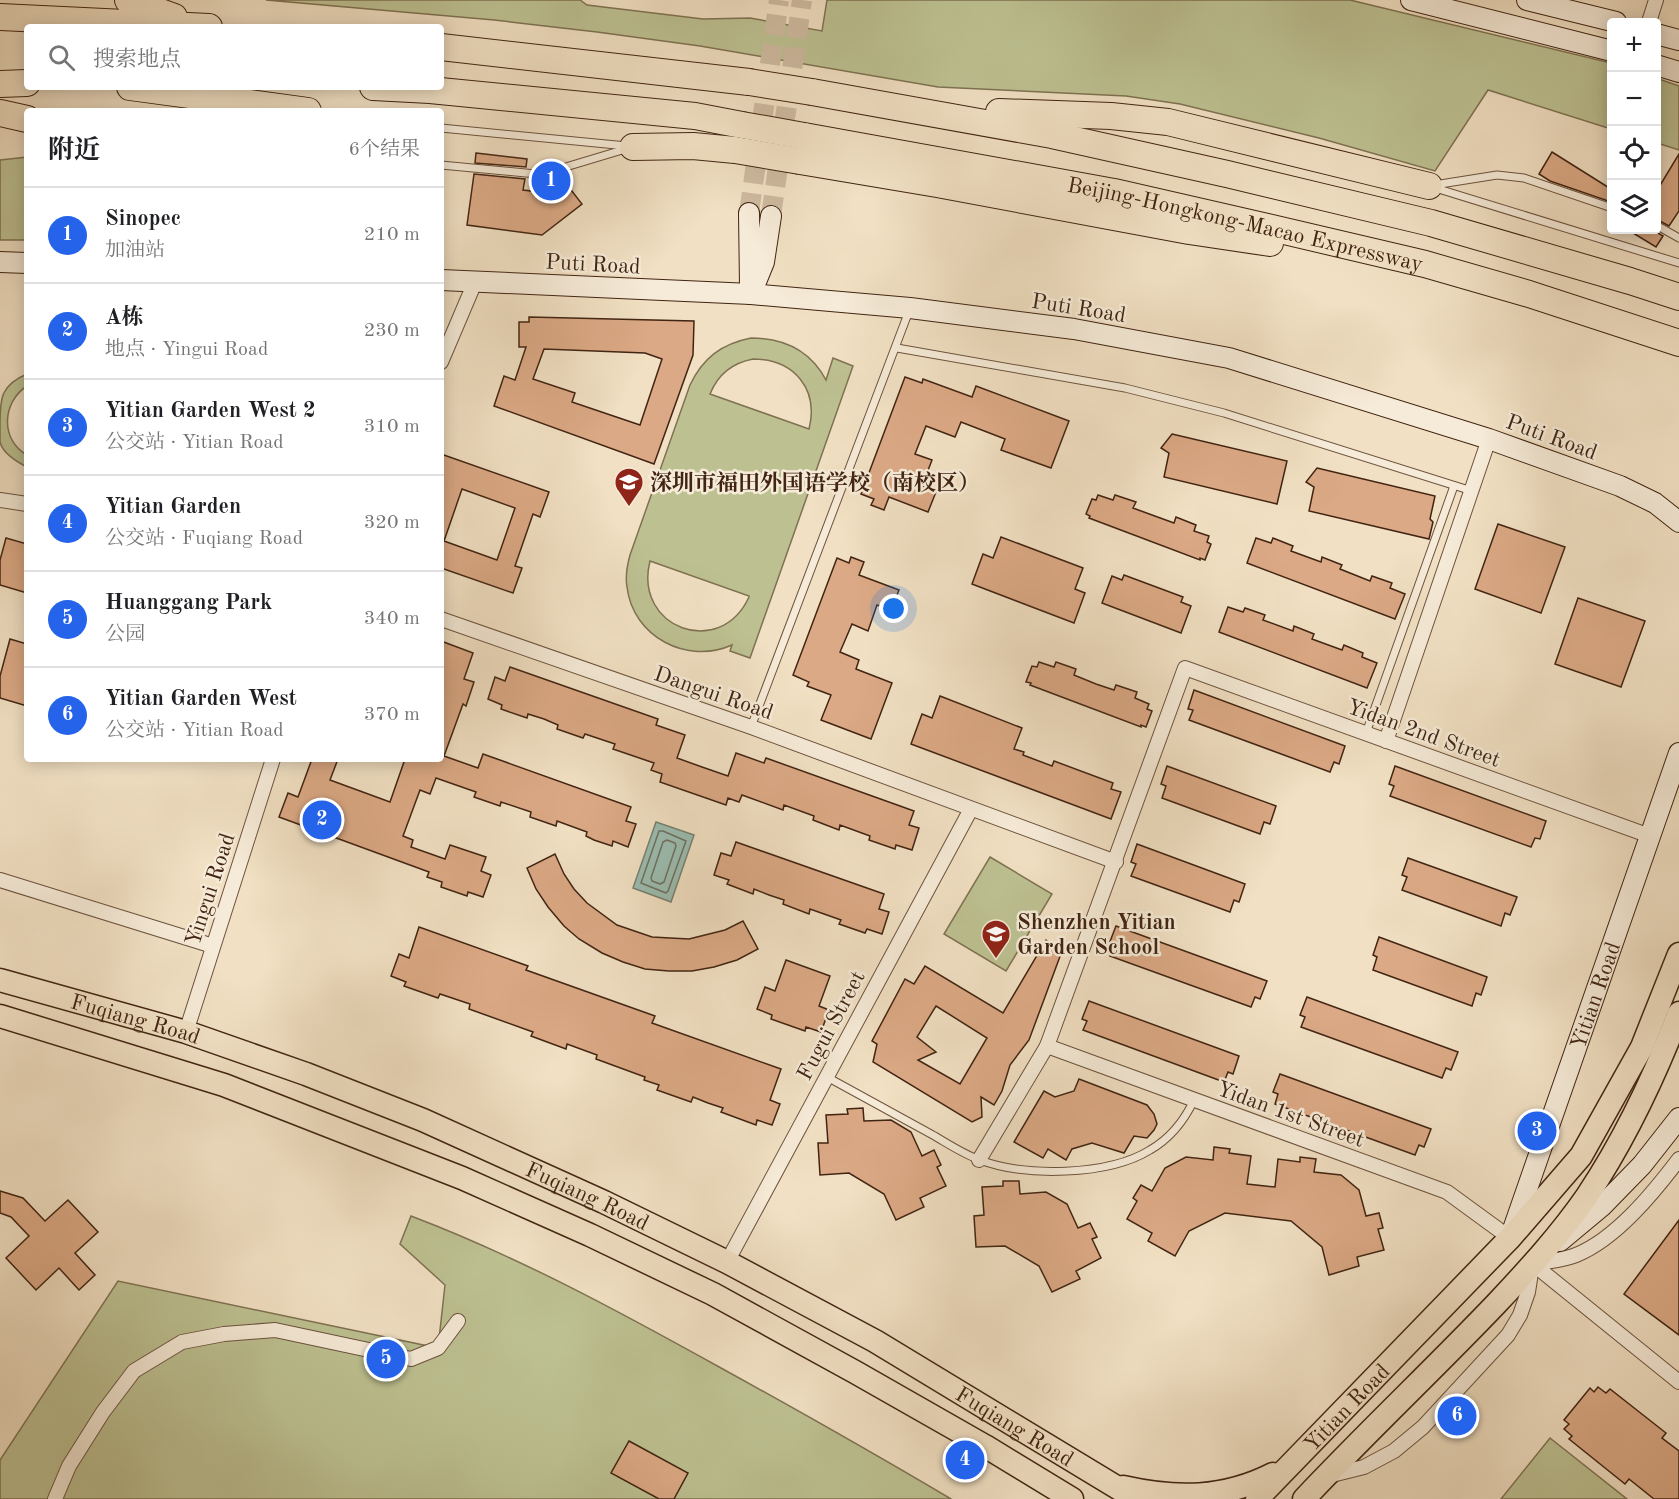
<!DOCTYPE html>
<html lang="zh">
<meta charset="utf-8">
<style>
:root{--surface:#fff;--page:#f6f6f6;--text:#202124;--muted:#757577;--line:#e0e0e0;--accent:#2563eb}
body{margin:0;font-family:"Old Standard TT","Noto Serif SC",serif;background:var(--page);color:var(--text)}
.controls{position:absolute;right:18px;top:18px;display:grid;overflow:hidden;border-radius:6px;box-shadow:0 3px 15px #0003}
.controls button{width:54px;height:54px;display:grid;place-items:center;padding:0;border:0;border-bottom:2px solid var(--line);background:var(--surface);color:var(--text);font:30px sans-serif}
.you{position:absolute;left:894px;top:609px;width:21px;height:21px;margin:-15px;border:4px solid #fff;border-radius:50%;background:#1a73e8;box-shadow:0 0 0 9px #1a73e833}
.badge{display:grid;place-items:center;width:39px;height:39px;border-radius:50%;background:var(--accent);color:#fff;font-size:20px;font-weight:700}
.pin{position:absolute;translate:-50% -50%;border:3px solid #fff;box-shadow:0 2px 6px #0006}
.list{margin:0;padding:0;list-style:none}
h2{display:flex;justify-content:space-between;align-items:center;height:78px;margin:0;padding:0 24px;font-size:26px}
h2 small{font-size:20px;font-weight:400;color:var(--muted)}
.list li{display:grid;grid-template-columns:39px 1fr auto;gap:18px;align-items:center;box-sizing:border-box;height:96px;padding:0 24px;border-top:2px solid var(--line)}
.list b{display:block;font-size:22px;white-space:nowrap}
.list p{margin:0;font-size:20px;white-space:nowrap;color:var(--muted)}
.list em{font-size:20px;font-style:normal;color:var(--muted)}
.icon{flex:none;width:33px;height:33px;fill:none;stroke:currentColor;stroke-width:2;stroke-linecap:round;stroke-linejoin:round}
.map{position:relative;flex:none;width:1679px;height:1499px;overflow:hidden}
.search{position:absolute;background:var(--surface);box-shadow:0 3px 15px #0003;left:24px;top:24px;width:420px;height:66px;display:flex;align-items:center;gap:15px;box-sizing:border-box;padding:0 21px;border-radius:6px;color:var(--muted);font-size:22px}
.panel{position:absolute;background:var(--surface);box-shadow:0 3px 15px #0003;left:24px;top:108px;width:420px;height:654px;border-radius:6px}
.map>svg:first-child{display:block}
.green{fill:#bdc192;stroke:#7f7252;stroke-width:1.5;fill-rule:evenodd}
.water{fill:#9bbdb0;stroke:#778071;stroke-width:1.5}
.lines{fill:none;stroke-linecap:round;stroke-linejoin:round}
.shore{stroke:#6e7061;stroke-width:1.5}
.building{fill:#dba985;stroke:#412412;stroke-width:1.5;fill-rule:evenodd}
.secondary-tunnel{stroke:#cebaa0;stroke-width:20;stroke-dasharray:20 10;stroke-linecap:butt}
.lane-casing{stroke:#6d533e;stroke-width:9}
.street-casing{stroke:#6d533e;stroke-width:16}
.secondary-casing{stroke:#412412;stroke-width:22}
.primary-casing{stroke:#412412;stroke-width:25}
.highway-casing{stroke:#412412;stroke-width:28}
.lane{stroke:#f6ebd8;stroke-width:7}
.street{stroke:#f6ebd8;stroke-width:14}
.secondary{stroke:#f6ebd8;stroke-width:20}
.primary{stroke:#f1e0c3;stroke-width:22}
.highway{stroke:#f1e0c3;stroke-width:26}
.highway-bridge-casing{stroke:#412412;stroke-width:28;stroke-linecap:butt}
.highway-bridge{stroke:#f1e0c3;stroke-width:26}
.labels{text-anchor:middle;stroke-width:5;stroke-linejoin:round;paint-order:stroke}
.street-label{font-size:22px;fill:#412412;stroke:#f6ebd8}
.poi-label{font-size:22px;font-weight:bold;fill:#412412;stroke:#f6ebd8;text-anchor:start}
</style>
<div class="map">
<svg width="1679" height="1499" viewBox="0 0 1679 1499">
<rect width="100%" height="100%" fill="#f1e0c3"/>
<filter id="stains"><feTurbulence type="fractalNoise" baseFrequency=".00333" numOctaves="4"/><feColorMatrix values="0 0 0 0 .2 0 0 0 0 .09 0 0 0 0 .02 0 0 0 .5 -.17"/></filter>
<radialGradient id="worn" r=".72"><stop offset=".6" stop-color="#630" stop-opacity="0"/><stop offset="1" stop-color="#630" stop-opacity=".3"/></radialGradient>
<g class="green">
<polygon points="266,0 580,0 587,5 703,19 750,18 822,31 827,0 1350,0 1611,63 1611,129 1488,90 1435,171 1319,138 1180,104 1126,96 938,87 700,46 597,32 494,20"/>
<polygon points="1656,78 1679,86 1679,150 1657,143"/>
<polygon points="27,157 27,240 0,240 0,160"/>
<path d="M 751,338 C 783,338 810,350 826,380 L 833,358 L 853,366 L 750,658 L 730,651 L 732,645 C 687,665 633,637 627,587 C 625,576 627,566 630,555 L 690,385 C 703,358 721,344 751,338 ZM 753,359 C 794,359 819,389 809,429 L 710,394 C 718,374 732,363 753,359 ZM 650,561 L 749,596 L 749,597 C 720,660 633,628 650,561 Z"/>
<path d="M 27,374 L 27,386 C 2,402 0,440 27,455 L 27,467 C 17,462 3,454 0,442 C 0,437 0,429 0,423 C 0,398 1,385 27,374 Z"/>
<polygon points="990,857 1052,894 1006,971 944,934"/>
<path d="M 411,1216 C 519,1257 620,1312 721,1368 C 799,1411 875,1454 951,1499 L 0,1499 L 0,1460 L 118,1281 L 438,1348 L 445,1285 L 400,1244 Z"/>
<polygon points="1550,1438 1627,1499 1501,1499"/>
</g>
<polygon class="water" points="656,822 694,835 671,902 633,888"/>
<g class="lines">
<g class="shore">
<polygon points="659,831 663,831 686,841 668,891 666,893 641,883"/>
<polygon points="667,840 675,843 676,846 664,882 660,884 652,881 651,878 663,842"/>
</g>
</g>
<g class="building">
<polygon points="1552,152 1611,189 1611,202 1550,181 1539,174"/>
<polygon points="476,153 527,159 526,167 475,163"/>
<polygon points="1679,154 1679,211 1669,226 1656,219 1656,192"/>
<polygon points="474,174 525,179 523,190 557,194 568,186 582,204 542,235 467,225"/>
<polygon points="1628,230 1653,230 1663,236 1656,247"/>
<path d="M 529,317 L 694,321 L 693,355 L 654,464 L 494,406 L 504,376 L 515,380 L 526,347 L 519,347 L 519,322 L 529,322 ZM 544,349 L 645,353 L 662,359 L 640,425 L 572,402 L 575,393 L 533,379 Z"/>
<polygon points="905,377 922,383 923,379 972,397 976,386 1069,421 1051,468 1001,450 1005,439 961,422 955,437 926,426 915,454 932,460 922,486 936,492 928,512 889,497 884,510 871,505 874,499 861,494"/>
<polygon points="1172,434 1287,461 1277,504 1164,477 1169,453 1161,448"/>
<path d="M 441,454 L 549,492 L 540,517 L 533,514 L 515,566 L 522,568 L 513,593 L 441,568 ZM 462,489 L 515,508 L 497,560 L 444,541 Z"/>
<polygon points="1317,468 1435,496 1430,519 1433,522 1429,539 1309,511 1314,487 1306,482"/>
<polygon points="1098,495 1113,500 1115,495 1136,502 1133,508 1174,523 1176,517 1196,525 1194,531 1209,536 1207,542 1211,544 1205,560 1200,558 1200,560 1089,518 1090,516 1086,514 1092,499 1096,500"/>
<polygon points="1498,524 1565,547 1541,613 1475,589"/>
<polygon points="1001,537 1083,568 1075,589 1085,593 1074,623 972,584 983,554 993,558"/>
<polygon points="6,538 27,544 27,593 0,585 0,560"/>
<polygon points="1256,538 1271,543 1273,538 1293,546 1291,551 1321,562 1322,557 1342,565 1340,569 1370,581 1372,576 1392,583 1390,588 1405,594 1395,619 1247,563"/>
<polygon points="851,557 864,562 859,575 899,590 891,610 877,605 868,631 852,624 840,652 859,660 856,669 892,683 871,739 821,720 831,695 807,686 809,682 793,675 837,558 849,563"/>
<polygon points="1124,575 1183,597 1181,602 1191,606 1181,633 1102,603 1112,576 1122,580"/>
<polygon points="1578,598 1645,621 1621,687 1555,664"/>
<polygon points="1228,607 1243,612 1245,608 1265,615 1263,620 1293,631 1294,626 1314,634 1312,639 1342,650 1344,645 1363,653 1362,657 1377,663 1367,688 1219,632"/>
<polygon points="10,639 27,644 27,706 0,698 0,676"/>
<polygon points="441,641 473,653 464,679 474,682 466,706 463,704 444,756 478,768 483,754 631,807 626,821 636,824 628,847 613,841 612,846 594,840 586,836 587,832 557,821 556,826 530,817 531,812 501,802 500,806 474,797 476,792 436,778 430,794 420,790 403,836 413,840 411,847 445,859 450,845 486,857 481,871 491,875 483,897 468,892 467,896 441,887 442,882 427,877 429,872 279,817 288,793 298,797 312,759 338,759 330,780 390,802 405,759 441,759"/>
<polygon points="1039,662 1054,667 1056,662 1076,669 1074,675 1096,684 1114,690 1116,685 1137,692 1135,698 1149,704 1147,709 1152,711 1146,727 1141,725 1141,727 1030,685 1031,683 1026,682 1032,666 1037,667"/>
<polygon points="510,667 658,719 656,725 685,735 677,758 702,767 728,776 736,753 764,763 766,758 914,811 909,825 919,828 912,850 896,845 895,849 869,840 870,836 840,825 839,830 813,820 814,816 784,805 783,810 742,795 739,802 728,798 726,805 660,782 662,774 651,770 654,763 613,749 615,744 585,734 583,738 557,729 558,725 544,719 528,714 527,718 501,709 502,705 488,699 495,677 505,681"/>
<polygon points="1194,690 1345,746 1339,764 1334,762 1330,772 1189,720 1193,710 1188,709"/>
<polygon points="940,696 1022,728 1014,749 1024,752 1023,755 1052,766 1054,761 1113,783 1111,789 1121,792 1111,819 911,744 922,714 932,718"/>
<polygon points="1167,766 1276,806 1270,824 1264,822 1260,834 1162,798 1166,786 1161,784"/>
<polygon points="1395,766 1546,821 1540,839 1535,838 1531,847 1390,796 1394,786 1389,784"/>
<polygon points="736,842 884,894 879,909 889,912 882,934 867,929 865,933 839,924 841,920 810,909 809,914 783,904 784,900 769,895 754,889 753,894 727,884 729,880 714,875 721,853 731,856"/>
<polygon points="1137,844 1245,884 1239,902 1234,900 1230,912 1131,876 1136,864 1131,862"/>
<polygon points="555,854 564,874 574,889 587,903 617,925 652,937 689,939 725,930 743,921 758,949 737,960 714,967 692,971 669,971 645,969 623,962 602,953 579,939 564,926 548,907 536,889 527,868"/>
<polygon points="1408,858 1517,897 1510,915 1505,913 1501,926 1402,890 1407,877 1402,875"/>
<polygon points="1116,926 1267,981 1260,999 1255,997 1251,1007 1110,956 1114,946 1109,944"/>
<polygon points="419,927 528,966 526,970 655,1016 652,1023 781,1069 770,1100 780,1104 772,1125 757,1120 756,1125 721,1112 723,1108 708,1103 693,1097 691,1102 657,1090 659,1085 644,1080 645,1077 596,1059 597,1055 567,1044 566,1049 531,1036 533,1032 469,1009 470,1004 440,994 438,998 404,986 406,982 391,976 399,954 409,958"/>
<polygon points="1379,937 1487,977 1481,995 1476,993 1472,1006 1373,970 1377,957 1373,955"/>
<path d="M 1046,940 L 1062,951 L 1029,1040 L 1010,1065 L 1002,1091 L 994,1105 L 981,1097 L 982,1117 L 972,1122 L 873,1062 L 877,1044 L 872,1041 L 905,979 L 914,984 L 925,966 L 1003,1013 ZM 936,1006 L 987,1038 L 960,1084 L 918,1060 L 936,1052 L 917,1037 Z"/>
<polygon points="786,960 830,976 819,1006 829,1010 821,1032 806,1027 805,1031 771,1019 772,1015 757,1009 765,987 775,991"/>
<polygon points="1307,997 1458,1052 1451,1070 1446,1068 1442,1078 1301,1027 1305,1017 1300,1015"/>
<polygon points="1089,1001 1239,1056 1233,1074 1228,1072 1224,1082 1083,1030 1087,1021 1082,1019"/>
<polygon points="1280,1074 1431,1129 1424,1147 1419,1145 1415,1155 1275,1104 1278,1094 1273,1092"/>
<polygon points="1079,1079 1147,1105 1154,1114 1157,1124 1154,1130 1147,1138 1134,1136 1124,1153 1092,1143 1072,1149 1066,1160 1048,1149 1043,1158 1014,1142 1044,1091 1055,1097 1074,1091"/>
<polygon points="863,1108 864,1121 891,1120 911,1132 922,1156 934,1150 941,1165 937,1167 946,1186 920,1198 924,1207 896,1220 884,1194 849,1173 820,1175 818,1143 828,1143 826,1115 848,1114 847,1109"/>
<polygon points="1214,1147 1230,1149 1229,1153 1251,1156 1247,1184 1275,1187 1278,1159 1300,1162 1300,1157 1316,1159 1314,1172 1341,1175 1359,1190 1366,1216 1379,1213 1383,1228 1378,1229 1384,1250 1357,1257 1359,1266 1329,1275 1322,1247 1291,1221 1225,1213 1189,1231 1175,1256 1148,1241 1152,1233 1127,1219 1137,1201 1133,1198 1141,1185 1152,1191 1165,1168 1186,1157 1213,1160"/>
<polygon points="1003,1181 1019,1181 1020,1194 1046,1192 1067,1204 1078,1228 1090,1223 1097,1237 1092,1239 1101,1258 1076,1271 1080,1279 1052,1292 1039,1266 1005,1246 976,1247 974,1216 984,1215 982,1187 1003,1186"/>
<polygon points="0,1191 23,1198 45,1221 68,1200 98,1232 75,1253 95,1275 79,1290 59,1268 36,1290 6,1258 29,1236 11,1217 0,1213"/>
<polygon points="1679,1220 1679,1335 1624,1294"/>
<polygon points="1598,1387 1606,1393 1610,1389 1666,1433 1662,1438 1679,1451 1679,1499 1654,1499 1629,1479 1625,1484 1569,1439 1572,1436 1564,1429 1569,1424 1564,1420 1590,1388 1594,1392"/>
<polygon points="629,1441 688,1473 674,1499 659,1499 611,1473"/>
</g>
<g class="lines">
<g class="secondary-tunnel">
<polyline points="749,213 779,0"/>
<polyline points="771,216 802,0"/>
</g>
<g class="lane-casing">
<g id="lane">
<polyline points="441,128 627,146"/>
<polyline points="441,165 536,174 549,172 629,148"/>
<polyline points="1434,185 1497,175 1524,178 1612,208"/>
<polyline points="1432,187 1679,263"/>
<polyline points="1656,225 1679,238"/>
<polyline points="897,348 1125,388 1224,413 1472,491"/>
<polyline points="751,727 909,311"/>
<polyline points="1366,733 1454,486"/>
<path d="M 827,1077 C 861,1096 896,1115 931,1134 C 947,1143 963,1154 980,1160 C 1025,1177 1108,1176 1150,1150 C 1171,1138 1184,1121 1194,1100"/>
</g>
</g>
<g class="street-casing">
<g id="street">
<polyline points="1649,22 1656,0"/>
<polyline points="441,362 475,282"/>
<polyline points="0,500 27,504"/>
<polyline points="441,619 751,727 1116,862"/>
<polyline points="1386,741 1489,439"/>
<polyline points="0,880 213,946"/>
<polyline points="186,1032 273,759"/>
<polyline points="1047,1046 1447,1192 1510,1238"/>
<polyline points="979,1160 1047,1046 1185,668 1650,836"/>
<polyline points="727,1262 971,809"/>
<polyline points="1533,1264 1679,1382"/>
<path d="M 1535,1264 C 1548,1261 1564,1260 1576,1255 C 1616,1239 1654,1192 1679,1159"/>
<polyline points="1328,1476 1364,1467 1394,1451 1423,1427 1508,1335 1520,1315 1528,1292 1532,1266"/>
<polyline points="55,1499 69,1466 103,1412 134,1371 182,1342 224,1334 275,1330 411,1359 438,1348 458,1321"/>
</g>
</g>
<g class="secondary-casing">
<g id="secondary">
<polyline points="1411,0 1612,51"/>
<polyline points="1527,0 1616,22"/>
<polyline points="1656,34 1679,40"/>
<polyline points="1656,65 1679,72"/>
<polyline points="749,213 750,285"/>
<polyline points="0,262 27,263"/>
<polyline points="441,280 751,294 910,308 1074,329 1229,358 1489,439 1620,486 1655,503 1679,522"/>
<polyline points="751,294 764,262 771,216"/>
<path id="s1" d="M 1511,1235 L 1679,753"/>
<polyline points="1560,1241 1602,1206 1642,1165 1679,1118"/>
</g>
</g>
<g class="primary-casing">
<g id="primary">
<path id="s2" d="M 0,980 L 186,1032 L 306,1074 L 423,1120 L 604,1202 L 727,1262 L 875,1341 L 1136,1499"/>
<polyline points="0,1016 224,1085 462,1178 590,1235 713,1294 855,1372 985,1446 1072,1499"/>
<path d="M 1123,1487 C 1176,1499 1224,1499 1273,1474"/>
<path id="s3" d="M 1257,1499 L 1510,1238 L 1581,1156 L 1642,1047 L 1679,954"/>
<path d="M 1304,1499 C 1366,1433 1433,1370 1496,1304 C 1528,1270 1560,1235 1587,1196 C 1625,1139 1654,1078 1679,1013"/>
</g>
</g>
<g class="highway-casing">
<g id="highway">
<polyline points="128,0 174,17"/>
<polyline points="0,17 209,27"/>
<polyline points="441,47 749,82"/>
<polyline points="0,84 27,83"/>
<polyline points="130,87 308,111"/>
<polyline points="373,87 430,90 695,116 742,125"/>
<polyline points="812,92 1052,135 1227,174 1431,223 1630,281 1679,297"/>
<polyline points="999,112 1111,116 1168,122 1429,186"/>
<polyline points="0,113 27,119"/>
<path id="s4" d="M 804,136 L 1114,192 L 1267,227 L 1425,264 L 1529,294 L 1679,343"/>
<polyline points="633,147 693,146 735,150"/>
<polyline points="800,161 937,184 1189,231 1270,243"/>
</g>
</g>
<use href="#lane" class="lane"/>
<use href="#street" class="street"/>
<use href="#secondary" class="secondary"/>
<use href="#primary" class="primary"/>
<use href="#highway" class="highway"/>
<g class="highway-bridge-casing">
<g id="highway-bridge">
<polyline points="749,82 812,92"/>
<polyline points="742,125 804,136"/>
<polyline points="735,150 800,161"/>
</g>
</g>
<use href="#highway-bridge" class="highway-bridge"/>
</g>
<defs>
<g id="school-pin" transform="scale(1.5)"><path d="M0 17L-7.5 6A9.5 9.5 0 1 1 7.5 6Z" fill="#8f2418" stroke="#f6ebd8"/><path d="M0-5L7-2L0 1L-7-2ZM-4 1L0 2.5L4 1V4Q0 6-4 4Z" fill="#fff"/></g>
</defs>
<g fill-rule="evenodd">
<use href="#school-pin" x="629" y="482"/>
<use href="#school-pin" x="996" y="934"/>
</g>
<g class="labels">
<g class="street-label">
<text dy="8" stroke="none"><textPath href="#s4" startOffset="450">Beijing-Hongkong-Macao Expressway</textPath></text>
<text transform="translate(593 263) rotate(3)" y="8">Puti Road</text>
<text transform="translate(1079 307) rotate(9)" y="8">Puti Road</text>
<text transform="translate(1552 436) rotate(20)" y="8">Puti Road</text>
<text transform="translate(714 692) rotate(19)" y="8">Dangui Road</text>
<text transform="translate(1424 732) rotate(20)" y="8">Yidan 2nd Street</text>
<text transform="translate(209 889) rotate(-72)" y="8">Yingui Road</text>
<text dy="8" stroke="none"><textPath href="#s1" startOffset="254">Yitian Road</textPath></text>
<text dy="8" stroke="none"><textPath href="#s2" startOffset="141">Fuqiang Road</textPath></text>
<text transform="translate(830 1025) rotate(-62)" y="8">Fugui Street</text>
<text transform="translate(1291 1113) rotate(20)" y="8">Yidan 1st Street</text>
<text dy="8" stroke="none"><textPath href="#s2" startOffset="627">Fuqiang Road</textPath></text>
<text dy="8" stroke="none"><textPath href="#s3" startOffset="128">Yitian Road</textPath></text>
<text dy="8" stroke="none"><textPath href="#s2" startOffset="1113">Fuqiang Road</textPath></text>
</g>
<g class="poi-label">
<text x="650" y="490">深圳市福田外国语学校（南校区）</text>
<text x="1017" y="929">Shenzhen Yitian<tspan x="1017" dy="25">Garden School</tspan></text>
</g>
</g>
<rect width="100%" height="100%" filter="url(#stains)"/>
<rect width="100%" height="100%" fill="url(#worn)"/>
</svg>
<div class="controls">
<button>+</button>
<button>−</button>
<button><svg class="icon" aria-label="locate" viewBox="0 0 24 24"><circle cx="12" cy="12" r="6"/><path d="M12 2v4M12 18v4M2 12h4M18 12h4"/></svg></button>
<button><svg class="icon" aria-label="layers" viewBox="0 0 24 24"><path d="M12 4l9 5-9 5-9-5zM3 14l9 5 9-5"/></svg></button>
</div>
<div class="you"></div>
<div class="pin badge" style="left:551px;top:181px">1</div>
<div class="pin badge" style="left:322px;top:820px">2</div>
<div class="pin badge" style="left:1537px;top:1131px">3</div>
<div class="pin badge" style="left:965px;top:1460px">4</div>
<div class="pin badge" style="left:386px;top:1359px">5</div>
<div class="pin badge" style="left:1457px;top:1416px">6</div>
<div class="search"><svg class="icon" aria-label="search" viewBox="0 0 24 24"><circle cx="10" cy="10" r="6"/><path d="M15 15l6 6"/></svg>搜索地点</div>
<section class="panel">
<h2>附近<small>6个结果</small></h2>
<ul class="list">
<li><span class="badge">1</span><div><b>Sinopec</b><p>加油站</p></div><em>210 m</em></li>
<li><span class="badge">2</span><div><b>A栋</b><p>地点 · Yingui Road</p></div><em>230 m</em></li>
<li><span class="badge">3</span><div><b>Yitian Garden West 2</b><p>公交站 · Yitian Road</p></div><em>310 m</em></li>
<li><span class="badge">4</span><div><b>Yitian Garden</b><p>公交站 · Fuqiang Road</p></div><em>320 m</em></li>
<li><span class="badge">5</span><div><b>Huanggang Park</b><p>公园</p></div><em>340 m</em></li>
<li><span class="badge">6</span><div><b>Yitian Garden West</b><p>公交站 · Yitian Road</p></div><em>370 m</em></li>
</ul>
</section>
</div>
